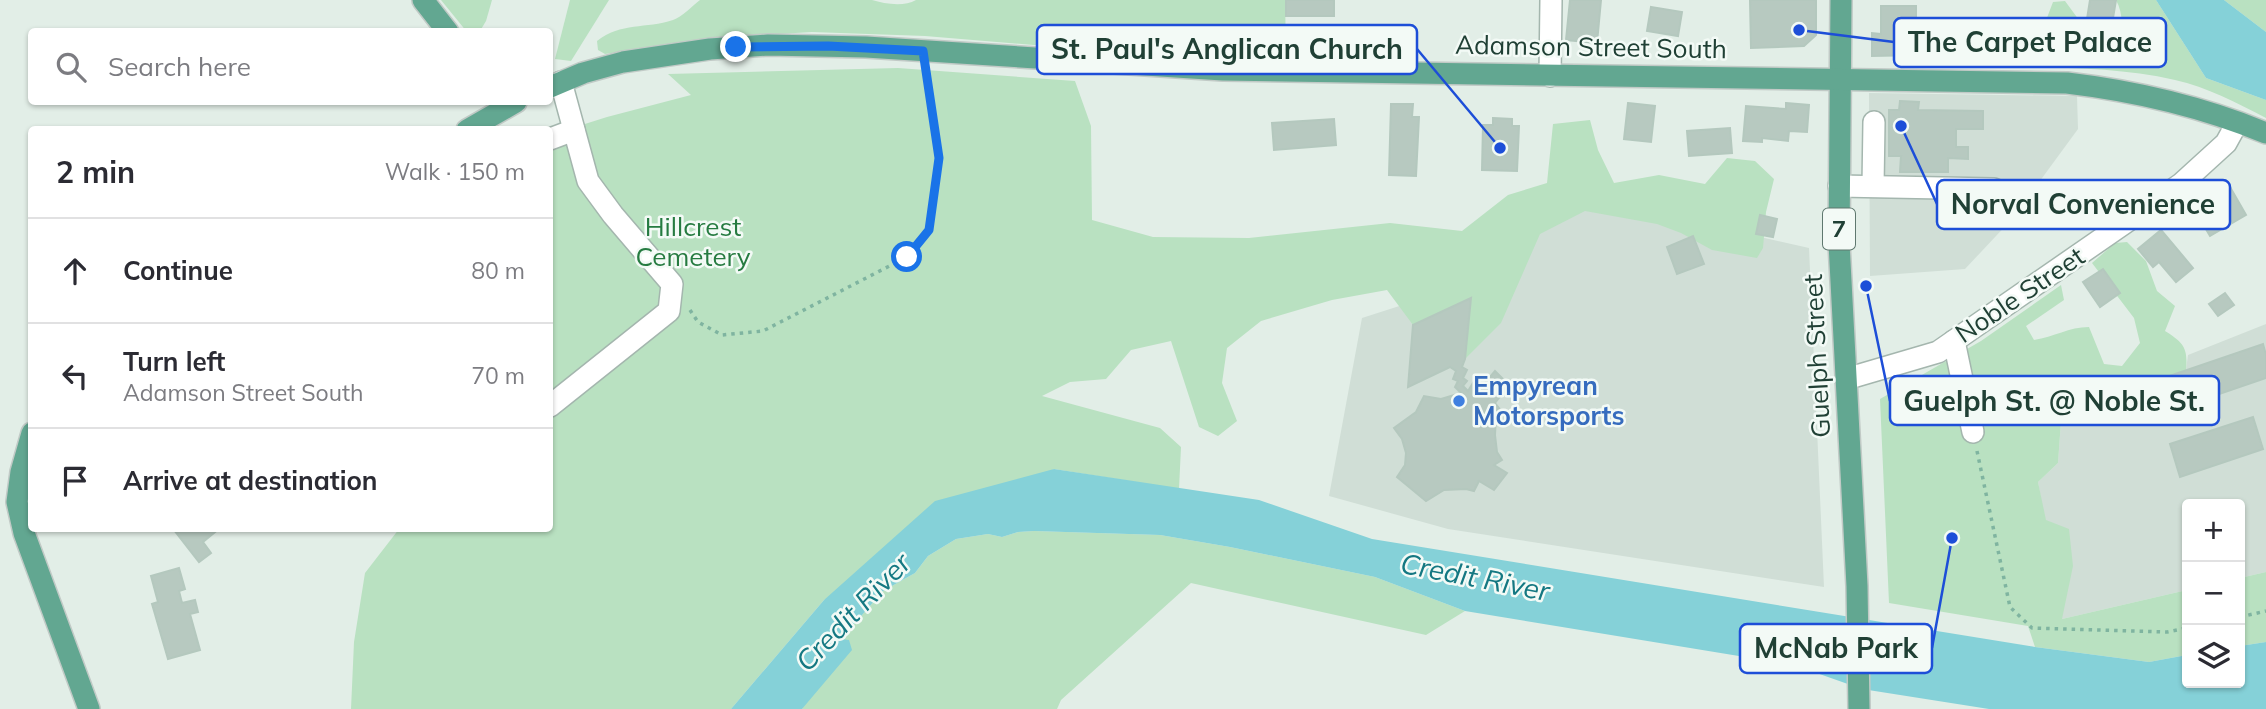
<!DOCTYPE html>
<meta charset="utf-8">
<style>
:root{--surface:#fff;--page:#f7f7f7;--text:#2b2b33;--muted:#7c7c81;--line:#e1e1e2}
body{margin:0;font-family:Mulish,sans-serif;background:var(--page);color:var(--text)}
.controls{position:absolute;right:21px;bottom:21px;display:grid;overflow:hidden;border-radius:7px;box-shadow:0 2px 5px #0004}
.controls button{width:63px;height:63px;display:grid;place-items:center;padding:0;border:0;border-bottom:2px solid var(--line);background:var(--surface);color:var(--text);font:35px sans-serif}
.stop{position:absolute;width:21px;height:21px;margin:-16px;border:5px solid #1a73e8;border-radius:50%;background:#fff}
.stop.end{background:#1a73e8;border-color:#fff;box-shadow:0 2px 7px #0008}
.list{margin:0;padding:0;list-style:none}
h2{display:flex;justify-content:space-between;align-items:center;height:91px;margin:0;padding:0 28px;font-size:30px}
h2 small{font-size:23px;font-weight:400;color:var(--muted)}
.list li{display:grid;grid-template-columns:46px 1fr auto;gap:21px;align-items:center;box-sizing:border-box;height:105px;padding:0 28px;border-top:2px solid var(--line)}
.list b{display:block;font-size:26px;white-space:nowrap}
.list p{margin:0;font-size:23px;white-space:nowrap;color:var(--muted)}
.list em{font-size:23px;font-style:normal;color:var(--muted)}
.icon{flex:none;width:38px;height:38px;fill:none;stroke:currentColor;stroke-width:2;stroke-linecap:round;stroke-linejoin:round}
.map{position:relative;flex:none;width:2266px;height:709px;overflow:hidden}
.search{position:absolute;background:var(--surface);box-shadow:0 2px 5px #0004;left:28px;top:28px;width:525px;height:77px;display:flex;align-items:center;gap:18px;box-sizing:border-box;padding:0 24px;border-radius:7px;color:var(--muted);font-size:26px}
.panel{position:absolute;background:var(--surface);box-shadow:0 2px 5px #0004;left:28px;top:126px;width:525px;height:406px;border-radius:7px}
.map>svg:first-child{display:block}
.built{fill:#d0ded6}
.green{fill:#b9e1c1}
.water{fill:#85d1d8}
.building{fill:#b7c9c0;stroke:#b4c8be;stroke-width:2}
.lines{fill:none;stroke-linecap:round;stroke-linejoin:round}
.minor-casing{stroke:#a4b6ae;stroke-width:24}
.major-casing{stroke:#c1cac6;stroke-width:24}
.path{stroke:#7fb4a0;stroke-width:3.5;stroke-dasharray:3.5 5;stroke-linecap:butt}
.minor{stroke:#fff;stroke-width:21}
.major{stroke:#62a791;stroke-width:21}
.route{stroke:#1a73e8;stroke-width:9}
.shop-dot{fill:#3f7fe0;stroke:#f3faf6;stroke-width:2.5}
.labels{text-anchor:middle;stroke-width:5;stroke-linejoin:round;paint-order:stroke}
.shield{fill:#f3faf6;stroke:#5f786f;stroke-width:2}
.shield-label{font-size:24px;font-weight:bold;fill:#204035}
.street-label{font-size:26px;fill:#204035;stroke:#f3faf6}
.park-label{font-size:26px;fill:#267b41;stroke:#f3faf6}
.shop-label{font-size:26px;font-weight:bold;fill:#366cbe;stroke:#f3faf6;text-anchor:start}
.water-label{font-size:28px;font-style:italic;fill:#147882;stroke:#f3faf6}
.leader{fill:none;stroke:#1d4ed8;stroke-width:2.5}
.callout-dot{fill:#1d4ed8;stroke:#f3faf6;stroke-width:2.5}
.callout{fill:#f3faf6;stroke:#1d4ed8;stroke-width:2.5}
.callout-label{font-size:28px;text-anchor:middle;font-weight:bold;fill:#204035}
</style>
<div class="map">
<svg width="2266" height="709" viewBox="0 0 2266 709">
<rect width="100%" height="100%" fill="#e2eee7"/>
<g class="built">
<polygon points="1869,93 2077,96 2078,129 2012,219 1965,269 1870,276"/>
<polygon points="1567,203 1646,211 1809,248 1824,587 1448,529 1329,496 1362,318 1471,283"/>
<polygon points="2266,324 2266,572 2240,578 2240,504 2187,504 2187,590 2062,619 2038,482 2058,463 2061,421 2072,407 2118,383 2153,382 2186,370 2188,355"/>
</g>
<g class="green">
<polygon points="441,0 492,0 486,21 480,31 467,32"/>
<polygon points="570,0 609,0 571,61 555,59"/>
<path d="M 700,0 L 872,0 C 885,4 904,7 916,0 L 1285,0 L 1286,49 L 1247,57 L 1105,51 L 925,36 L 812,32 L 713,38 L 605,54 L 598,50 L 597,41 C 621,22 646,29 673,20 C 682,17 692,6 700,0 Z"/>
<path d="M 2116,0 L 2156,0 L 2206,78 L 2266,100 L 2266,118 C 2237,103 2207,87 2175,80 C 2127,69 2078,68 2028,67 L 2032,52 L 2044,35 L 2045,23 L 2053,2 L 2065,1 L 2079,20 L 2082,47 L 2096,51 L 2118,44 C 2122,28 2124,15 2116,0 Z"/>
<polygon points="2224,0 2266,0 2266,32"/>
<polygon points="898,68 1075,81 1091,126 1092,220 1153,237 1249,238 1390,223 1462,231 1508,195 1547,183 1553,124 1590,120 1598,150 1614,183 1659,175 1705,184 1727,158 1755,161 1774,179 1766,212 1763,248 1757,258 1712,250 1681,233 1657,224 1585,211 1540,234 1501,323 1465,359 1470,298 1413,325 1387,290 1332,300 1261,321 1227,348 1222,383 1237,421 1218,436 1199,427 1171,341 1131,350 1106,379 1070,382 1042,396 1160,428 1181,447 1179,489 1054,469 824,600 731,709 351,709 354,642 365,573 399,529 550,528 550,135 607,117 691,95 668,74"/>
<path d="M 2127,242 L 2146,261 L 2157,291 L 2175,306 L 2165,331 C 2184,343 2188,348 2186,370 L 2152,382 L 2118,383 L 2099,411 L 2072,407 L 2061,421 L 2058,463 L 2038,482 L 2046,520 L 2069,529 L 2073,566 L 2062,619 L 2187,590 L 2187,655 L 2149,662 L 2035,647 L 2028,626 L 1889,603 L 1880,399 L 1981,341 L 2061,285 L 2064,300 L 2026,326 L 2034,340 C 2054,337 2069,327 2089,327 L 2104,364 L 2122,366 L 2140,343 L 2134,318 L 2092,263 L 2115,243 Z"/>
<polygon points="1034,531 1160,535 1230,547 1375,577 1465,611 1426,635 1191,583 1061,700 1057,709 802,709 840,640 883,591 915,573 928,556 956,539 988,534 1002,537 1018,532"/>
<polygon points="2266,572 2266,642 2240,646 2240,578"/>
</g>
<g class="water">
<polygon points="2156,0 2224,0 2266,32 2266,100 2206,78"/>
<polygon points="1054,469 1259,500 1372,539 2035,647 2149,662 2187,655 2187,683 2240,683 2240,646 2266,642 2266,709 1989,709 1862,689 1794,665 1465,611 1375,577 1230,547 1160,535 1034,531 1018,532 1002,537 988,534 956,539 928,556 915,573 883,591 841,639 849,640 852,650 802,709 731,709 824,600 935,501"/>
</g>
<g class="building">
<rect x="1286" y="0" width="48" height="16"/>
<polygon points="1570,0 1601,0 1597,43 1566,40"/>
<polygon points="1750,0 1816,0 1816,35 1804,46 1751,48"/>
<polygon points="2090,0 2116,0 2109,42 2084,38"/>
<polygon points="1881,6 1916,6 1916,29 1920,29 1920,55 1872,56 1872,33 1881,34"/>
<polygon points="1651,7 1682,12 1678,36 1647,31"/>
<polygon points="1900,101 1919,102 1918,110 1983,111 1983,129 1956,129 1956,147 1968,147 1968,159 1948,158 1948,172 1900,172 1901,156 1889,156 1889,110 1899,110"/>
<polygon points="1628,103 1655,106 1651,142 1624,139"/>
<polygon points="1786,103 1809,105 1807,132 1789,131 1788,141 1762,138 1762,142 1743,141 1746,106 1786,109"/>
<polygon points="1391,104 1413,104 1412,117 1419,117 1416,176 1389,175"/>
<polygon points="1493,118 1512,119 1512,126 1519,126 1517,171 1482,170 1483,125 1493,125"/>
<polygon points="1334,119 1336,145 1274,150 1272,123"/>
<polygon points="1730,128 1732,153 1689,156 1687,131"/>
<polygon points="2230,187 2246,215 2210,236 2194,209"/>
<polygon points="1760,215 1777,219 1773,237 1756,234"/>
<polygon points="2161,230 2193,268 2176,282 2159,262 2153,267 2138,249"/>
<polygon points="1693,236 1704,264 1677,274 1667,247"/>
<polygon points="2103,269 2120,293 2100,307 2083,282"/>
<polygon points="2225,293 2234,305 2218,316 2209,304"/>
<polygon points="1471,298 1465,359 1462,367 1467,370 1463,378 1467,381 1463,386 1468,391 1473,383 1479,390 1495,371 1509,385 1495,403 1502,412 1496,416 1495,435 1497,452 1502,460 1494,465 1507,473 1494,490 1479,481 1474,491 1466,489 1444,490 1426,501 1397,477 1405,465 1406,453 1402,439 1394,428 1416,412 1424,396 1441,399 1461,393 1455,387 1458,381 1453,379 1456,371 1450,367 1408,387 1413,325"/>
<polygon points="2263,344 2266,355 2266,378 2161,414 2152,382"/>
<polygon points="2253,417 2263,449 2180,477 2170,444"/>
<polygon points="177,528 220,528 203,542 211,553 199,562 174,530"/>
<polygon points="179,568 185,589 179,591 182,603 195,600 198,612 190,614 200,650 168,659 152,604 158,602 151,576"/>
</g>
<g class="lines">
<g class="minor-casing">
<g id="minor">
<polyline points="1550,76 1551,0"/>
<polyline points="550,139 574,130"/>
<polyline points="1839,186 1994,189"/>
<polyline points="1873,186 1874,122"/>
<polyline points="1954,341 1973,432"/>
<polyline points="1846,379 1938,352 2181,184 2226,143 2237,123"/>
<polyline points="550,406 669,311 672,284 613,215 588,181 561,82"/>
</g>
</g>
<g class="major-casing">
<g id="major">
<polyline points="423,0 448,32"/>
<polyline points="1841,0 1839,243 1857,586 1859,709"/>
<path d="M 550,87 L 583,73 L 623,62 L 710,49 L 768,45 L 866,47 L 1223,70 L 2067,83 C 2135,91 2203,107 2266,133"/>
<polyline points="467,130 516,102"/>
<polyline points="32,433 21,472 17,502 24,533 89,709"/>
</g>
</g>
<g class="path">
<polyline points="690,310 698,322 722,335 763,331 907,257 929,230 939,158 926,71"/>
<polyline points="1977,451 2010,607 2032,628 2167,632 2187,628"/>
<polyline points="2240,617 2266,611"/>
</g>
<use href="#minor" class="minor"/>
<use href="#major" class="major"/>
</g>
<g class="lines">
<polyline class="route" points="736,47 828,46 923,51 939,158 929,230 907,257"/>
</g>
<circle class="shop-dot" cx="1459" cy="401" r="7"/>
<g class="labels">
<rect class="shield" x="1823" y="208.5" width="32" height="41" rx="5"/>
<g class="shield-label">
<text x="1839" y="237">7</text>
</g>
<g class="street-label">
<text transform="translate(1591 47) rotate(1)" y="9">Adamson Street South</text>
<text transform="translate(2020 295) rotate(-34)" y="9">Noble Street</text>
<text transform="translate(1817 356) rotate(-93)" y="9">Guelph Street</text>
</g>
<g class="park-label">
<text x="693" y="236">Hillcrest<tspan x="693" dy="30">Cemetery</tspan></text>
</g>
<g class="shop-label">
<text x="1473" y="395">Empyrean<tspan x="1473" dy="30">Motorsports</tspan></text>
</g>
<g class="water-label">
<text transform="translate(1475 577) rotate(11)" y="10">Credit River</text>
<text transform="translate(853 612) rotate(-46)" y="10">Credit River</text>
</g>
</g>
<path class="leader" d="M1799 30L1894 42M1500 148L1417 49M1901 126L1937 204M1866 286L1890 401M1952 538L1932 648"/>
<g class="callout-dot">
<circle cx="1799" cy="30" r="7"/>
<circle cx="1500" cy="148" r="7"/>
<circle cx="1901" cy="126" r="7"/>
<circle cx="1866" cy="286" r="7"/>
<circle cx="1952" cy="538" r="7"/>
</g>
<g class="callout">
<rect x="1894" y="18" width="272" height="49" rx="7"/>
<rect x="1037" y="25" width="380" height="49" rx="7"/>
<rect x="1937" y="180" width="293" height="49" rx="7"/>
<rect x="1890" y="376" width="329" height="49" rx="7"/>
<rect x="1740" y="624" width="192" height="49" rx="7"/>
</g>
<g class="callout-label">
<text x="2030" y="52">The Carpet Palace</text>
<text x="1227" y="59">St. Paul's Anglican Church</text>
<text x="2083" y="214">Norval Convenience</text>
<text x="2054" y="411">Guelph St. @ Noble St.</text>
<text x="1836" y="658">McNab Park</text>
</g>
</svg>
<div class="controls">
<button>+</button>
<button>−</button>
<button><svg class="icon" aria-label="layers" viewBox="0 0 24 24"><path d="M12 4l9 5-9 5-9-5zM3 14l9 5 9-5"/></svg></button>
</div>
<div class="stop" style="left:907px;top:257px"></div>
<div class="stop end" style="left:736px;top:47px"></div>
<div class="search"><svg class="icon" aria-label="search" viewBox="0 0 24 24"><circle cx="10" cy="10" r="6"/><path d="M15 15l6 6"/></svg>Search here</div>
<section class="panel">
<h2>2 min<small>Walk · 150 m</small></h2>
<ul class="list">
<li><svg class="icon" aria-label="ahead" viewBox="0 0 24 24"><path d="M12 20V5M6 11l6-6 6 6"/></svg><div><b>Continue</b></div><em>80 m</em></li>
<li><svg class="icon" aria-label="left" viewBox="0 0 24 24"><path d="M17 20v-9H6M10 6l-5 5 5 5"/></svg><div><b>Turn left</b><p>Adamson Street South</p></div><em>70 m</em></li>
<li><svg class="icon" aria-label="arrive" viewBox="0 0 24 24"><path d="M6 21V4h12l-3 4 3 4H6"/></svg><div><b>Arrive at destination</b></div></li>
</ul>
</section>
</div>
